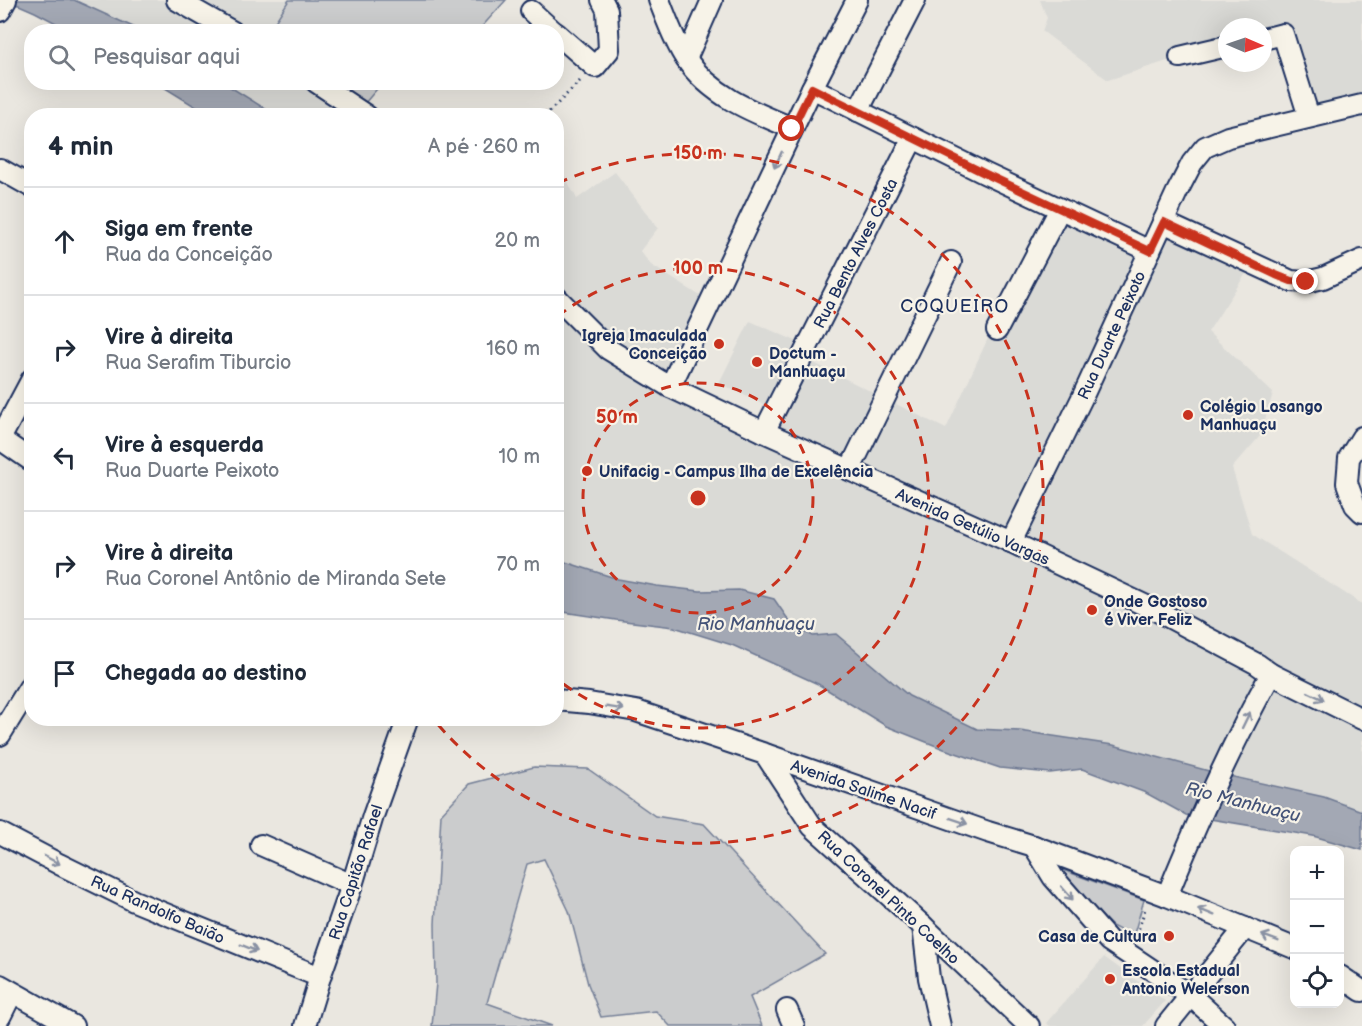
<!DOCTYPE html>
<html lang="pt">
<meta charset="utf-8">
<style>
:root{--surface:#fff;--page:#f2f2f3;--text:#1f2937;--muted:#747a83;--line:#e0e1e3}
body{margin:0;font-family:"Balsamiq Sans",sans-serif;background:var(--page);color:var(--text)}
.controls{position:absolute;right:18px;bottom:18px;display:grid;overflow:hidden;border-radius:12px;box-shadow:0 6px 24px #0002}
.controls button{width:54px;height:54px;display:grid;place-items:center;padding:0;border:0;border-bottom:2px solid var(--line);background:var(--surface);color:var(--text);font:30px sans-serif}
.compass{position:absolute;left:1218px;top:18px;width:54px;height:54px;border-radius:50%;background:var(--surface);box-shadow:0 6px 24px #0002;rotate:92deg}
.stop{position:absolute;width:18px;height:18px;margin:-14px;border:4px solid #c8321e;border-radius:50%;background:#fff}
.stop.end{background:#c8321e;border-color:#fff;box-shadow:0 2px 6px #0008}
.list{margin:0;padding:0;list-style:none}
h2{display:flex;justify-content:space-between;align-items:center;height:78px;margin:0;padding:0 24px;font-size:26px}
h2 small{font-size:20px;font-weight:400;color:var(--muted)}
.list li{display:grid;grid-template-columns:39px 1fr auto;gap:18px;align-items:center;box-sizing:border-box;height:108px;padding:0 24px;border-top:2px solid var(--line)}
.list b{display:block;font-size:22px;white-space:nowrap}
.list p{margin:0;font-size:20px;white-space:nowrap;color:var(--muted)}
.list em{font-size:20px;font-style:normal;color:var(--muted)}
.icon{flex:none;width:33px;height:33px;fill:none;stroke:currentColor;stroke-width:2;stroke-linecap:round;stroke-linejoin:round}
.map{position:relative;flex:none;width:1362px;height:1026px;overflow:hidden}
.search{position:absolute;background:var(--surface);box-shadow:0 6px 24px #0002;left:24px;top:24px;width:540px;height:66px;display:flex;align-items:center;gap:15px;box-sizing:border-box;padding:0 21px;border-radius:24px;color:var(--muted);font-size:22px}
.panel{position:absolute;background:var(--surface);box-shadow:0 6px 24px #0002;left:24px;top:108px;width:540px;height:618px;border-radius:24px}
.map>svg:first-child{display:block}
.built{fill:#dadad6}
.green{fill:#cbcccd;stroke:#737e96;stroke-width:1.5}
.water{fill:#a3a8b4;stroke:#6d7892;stroke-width:1.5}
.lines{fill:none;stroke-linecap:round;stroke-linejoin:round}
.minor-casing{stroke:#1b2f5e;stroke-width:24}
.path{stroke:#1b2f5e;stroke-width:3;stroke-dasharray:1.5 4.5;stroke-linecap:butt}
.minor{stroke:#f7f3e8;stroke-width:20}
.oneway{stroke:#8991a3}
.route{stroke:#c8321e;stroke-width:8}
.ring{fill:none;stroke:#c8321e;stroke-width:3;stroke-dasharray:10 8}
.poi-dot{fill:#c8321e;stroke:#f7f3e8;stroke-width:2}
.labels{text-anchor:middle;stroke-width:4.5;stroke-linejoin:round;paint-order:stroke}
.street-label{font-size:16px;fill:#1b2f5e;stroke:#f7f3e8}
.poi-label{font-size:16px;font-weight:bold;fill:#1b2f5e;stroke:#f7f3e8;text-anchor:start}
.neighbourhood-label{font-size:18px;letter-spacing:1.5px;fill:#1b2f5e;stroke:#f7f3e8}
.water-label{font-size:18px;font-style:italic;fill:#445378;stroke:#f7f3e8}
.centre{fill:#c8321e;stroke:#f7f3e8;stroke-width:3}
.ring-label{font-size:18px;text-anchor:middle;font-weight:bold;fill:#c8321e;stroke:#f7f3e8;stroke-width:4.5;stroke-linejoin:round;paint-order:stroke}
</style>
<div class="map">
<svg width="1362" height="1026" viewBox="0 0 1362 1026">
<rect width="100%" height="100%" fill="#eae7e0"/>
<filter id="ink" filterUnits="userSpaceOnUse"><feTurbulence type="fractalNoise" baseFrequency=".0167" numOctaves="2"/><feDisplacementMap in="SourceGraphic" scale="12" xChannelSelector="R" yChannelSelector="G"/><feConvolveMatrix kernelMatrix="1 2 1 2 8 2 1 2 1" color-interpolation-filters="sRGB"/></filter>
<g filter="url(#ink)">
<g class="built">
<polygon points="74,0 289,0 269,32 142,31"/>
<polygon points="1040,0 1362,0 1362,105 1309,117 1283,35 1263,39 1263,27 1227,27 1227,46 1180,57 1108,80 1042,31 1047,18"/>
<polygon points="224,83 316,83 367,115 275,115"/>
<polygon points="556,166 564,175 577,199 615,172 658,228 640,251 651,265 710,302 671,387 764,432 802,357 946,429 989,336 997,330 1060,209 1149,251 1163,222 1252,264 1208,332 1273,393 1260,436 1232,468 1252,534 1362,604 1362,811 1324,797 1194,768 1020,731 977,729 909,696 836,634 813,637 792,625 774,599 739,590 700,591 657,586 618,579 557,559"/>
<polygon points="750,321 796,341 764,405 719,383"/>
<polygon points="1104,957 1165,1001 1143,1026 1050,1026 1046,1023"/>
</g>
<g class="green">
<polygon points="289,0 506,0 478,31 269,31"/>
<polygon points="316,83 382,83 359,110"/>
<polygon points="534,767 588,769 655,816 704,824 825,954 750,997 762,1026 670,1026 656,1011 601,1017 588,984 569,911 544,859 527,864 487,1003 552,1026 432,1026 436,983 435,924 441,814 469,784"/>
<polygon points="1063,870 1144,900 1133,937 1112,926 1062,876 1061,872"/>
</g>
<g class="water">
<polygon points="0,0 74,0 142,31 71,31 35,12 19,5 0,3"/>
<polygon points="157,83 224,83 275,115 209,115"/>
<polygon points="556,559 618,579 657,586 700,591 739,590 774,599 792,625 813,636 836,634 909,696 977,729 1020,731 1113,745 1220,774 1324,797 1362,811 1362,850 1313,836 1186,815 1146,793 1082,769 1050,773 1000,768 944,749 886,726 818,684 732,645 674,627 616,620 557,611"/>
</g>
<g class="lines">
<g class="minor-casing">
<g id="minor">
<polyline points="177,0 233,32"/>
<path d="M 659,0 C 667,20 674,41 686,59 C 711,96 753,112 792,128"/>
<polyline points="0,11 6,0"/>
<polyline points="531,11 554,32"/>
<polyline points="556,33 595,67 609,50 607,10 602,0"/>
<polyline points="1263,39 1283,34 1309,117"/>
<polyline points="1180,57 1227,46"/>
<polyline points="686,59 712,0"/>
<polyline points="316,82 367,116"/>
<polyline points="812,88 986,174 1150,251"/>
<polyline points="858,111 915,0"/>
<polyline points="0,169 32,187"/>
<polyline points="1163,222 1291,281 1306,282 1323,278 1362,260"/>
<polyline points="556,297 608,349 670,387 764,432 1011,542 1155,610 1257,664 1271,674 1362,719"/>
<polyline points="997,330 1060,209"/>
<polyline points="670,387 812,88 857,0"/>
<polyline points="764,432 913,138"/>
<polyline points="1362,437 1349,458 1347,483 1355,505 1362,512"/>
<polyline points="0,439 32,379"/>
<polyline points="0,439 32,461"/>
<polyline points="850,469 951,262"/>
<polyline points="1011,542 1082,398 1177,192 1192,163 1205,147 1228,137 1362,105"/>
<polyline points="556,700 589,703 636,711 765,754 988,832 1034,846 1167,896 1294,948"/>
<polyline points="0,735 32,683"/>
<polyline points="765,754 812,826 923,926 1029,1026"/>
<polyline points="0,833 59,864 134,901 320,977"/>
<polyline points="261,845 352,885"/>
<polyline points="1034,846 1053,877 1109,941 1191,996 1224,1026"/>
<path d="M 1167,896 C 1198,820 1231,745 1271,674"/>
<polyline points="923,926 929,978 940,1026"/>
<polyline points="1340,976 1362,991"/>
<polyline points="0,985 73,1026"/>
<polyline points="787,1010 794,1026"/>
<polyline points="0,1017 12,993"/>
<polyline points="305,1026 320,977 352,885 373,816 408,718"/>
<polyline points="1166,1026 1245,928"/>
</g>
</g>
<g class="path">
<polyline points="545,116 582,79"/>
<polyline points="1135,940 1146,906"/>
</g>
<use href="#minor" class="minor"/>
</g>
<defs><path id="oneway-shaft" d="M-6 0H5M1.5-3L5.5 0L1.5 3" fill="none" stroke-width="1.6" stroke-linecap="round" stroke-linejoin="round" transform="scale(1.5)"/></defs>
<g class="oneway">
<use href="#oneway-shaft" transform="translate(778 160) rotate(115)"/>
<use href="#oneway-shaft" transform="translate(1316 696) rotate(26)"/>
<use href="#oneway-shaft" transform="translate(615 708) rotate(9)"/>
<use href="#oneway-shaft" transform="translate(1246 720) rotate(-64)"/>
<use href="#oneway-shaft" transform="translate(959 821) rotate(19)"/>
<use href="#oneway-shaft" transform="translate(52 860) rotate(28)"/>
<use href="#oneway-shaft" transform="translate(1067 893) rotate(49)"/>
<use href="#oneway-shaft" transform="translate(1206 912) rotate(-158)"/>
<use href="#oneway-shaft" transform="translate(1270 938) rotate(-159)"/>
<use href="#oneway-shaft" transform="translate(249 948) rotate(22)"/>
</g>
</g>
<g class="lines" filter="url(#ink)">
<polyline class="route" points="792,129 812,88 986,174 1150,251 1164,222 1276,275 1291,281 1306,282"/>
</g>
<g class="ring">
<circle cx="698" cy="498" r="115"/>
<path d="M558 316A230 230 0 1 1 558 680"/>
<path d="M558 183A345 345 0 1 1 434 720"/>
</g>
<g class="poi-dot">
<circle cx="719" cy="344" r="6"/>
<circle cx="757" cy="362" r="6"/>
<circle cx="1188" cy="415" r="6"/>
<circle cx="587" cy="471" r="6"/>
<circle cx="1092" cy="610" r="6"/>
<circle cx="1169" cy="936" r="6"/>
<circle cx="1110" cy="979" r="6"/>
</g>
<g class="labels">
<g class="street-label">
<text transform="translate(855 253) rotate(-63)" y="6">Rua Bento Alves Costa</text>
<text transform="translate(1111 335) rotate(-65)" y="6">Rua Duarte Peixoto</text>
<text transform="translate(973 526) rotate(24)" y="6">Avenida Getúlio Vargas</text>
<text transform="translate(864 789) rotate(19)" y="6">Avenida Salime Nacif</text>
<text transform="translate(355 872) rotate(-72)" y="6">Rua Capitão Rafael</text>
<text transform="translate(889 897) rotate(43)" y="6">Rua Coronel Pinto Coelho</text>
<text transform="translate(158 909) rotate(24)" y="6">Rua Randolfo Baião</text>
</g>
<g class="poi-label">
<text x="707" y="341" text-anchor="end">Igreja Imaculada<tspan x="707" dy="18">Conceição</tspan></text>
<text x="769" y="359">Doctum -<tspan x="769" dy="18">Manhuaçu</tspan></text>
<text x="1200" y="412">Colégio Losango<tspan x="1200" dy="18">Manhuaçu</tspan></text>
<text x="599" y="477">Unifacig - Campus Ilha de Excelência</text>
<text x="1104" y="607">Onde Gostoso<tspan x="1104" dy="18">é Viver Feliz</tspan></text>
<text x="1157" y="942" text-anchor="end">Casa de Cultura</text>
<text x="1122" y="976">Escola Estadual<tspan x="1122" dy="18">Antonio Welerson</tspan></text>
</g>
<g class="neighbourhood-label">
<text x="955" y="312">COQUEIRO</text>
</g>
<g class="water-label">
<text x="756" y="630">Rio Manhuaçu</text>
<text transform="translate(1243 802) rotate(14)" y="6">Rio Manhuaçu</text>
</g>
</g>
<circle cx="698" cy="498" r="9" class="centre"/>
<g class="ring-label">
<text x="698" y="159">150 m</text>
<text x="698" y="274">100 m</text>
<text x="617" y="423">50 m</text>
</g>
</svg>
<div class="controls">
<button>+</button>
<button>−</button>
<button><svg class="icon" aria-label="locate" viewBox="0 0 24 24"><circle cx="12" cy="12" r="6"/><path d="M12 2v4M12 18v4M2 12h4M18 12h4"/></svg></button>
</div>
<svg class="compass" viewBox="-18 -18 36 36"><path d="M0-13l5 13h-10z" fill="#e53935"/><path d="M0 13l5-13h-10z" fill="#747a83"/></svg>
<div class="stop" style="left:792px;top:129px"></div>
<div class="stop end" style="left:1306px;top:282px"></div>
<div class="search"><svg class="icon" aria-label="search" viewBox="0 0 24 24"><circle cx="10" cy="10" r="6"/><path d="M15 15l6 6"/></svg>Pesquisar aqui</div>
<section class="panel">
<h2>4 min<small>A pé · 260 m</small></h2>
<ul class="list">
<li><svg class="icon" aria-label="ahead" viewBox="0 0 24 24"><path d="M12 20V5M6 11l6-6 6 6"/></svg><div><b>Siga em frente</b><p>Rua da Conceição</p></div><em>20 m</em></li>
<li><svg class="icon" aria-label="right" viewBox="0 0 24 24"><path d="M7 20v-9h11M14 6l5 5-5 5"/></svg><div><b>Vire à direita</b><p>Rua Serafim Tiburcio</p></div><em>160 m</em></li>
<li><svg class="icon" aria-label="left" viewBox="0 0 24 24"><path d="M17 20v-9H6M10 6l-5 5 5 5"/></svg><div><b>Vire à esquerda</b><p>Rua Duarte Peixoto</p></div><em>10 m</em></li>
<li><svg class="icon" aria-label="right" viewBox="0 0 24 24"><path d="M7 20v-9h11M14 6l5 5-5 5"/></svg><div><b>Vire à direita</b><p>Rua Coronel Antônio de Miranda Sete</p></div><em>70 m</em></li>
<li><svg class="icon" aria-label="arrive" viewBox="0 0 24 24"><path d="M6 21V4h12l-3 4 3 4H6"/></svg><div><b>Chegada ao destino</b></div></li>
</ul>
</section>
</div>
